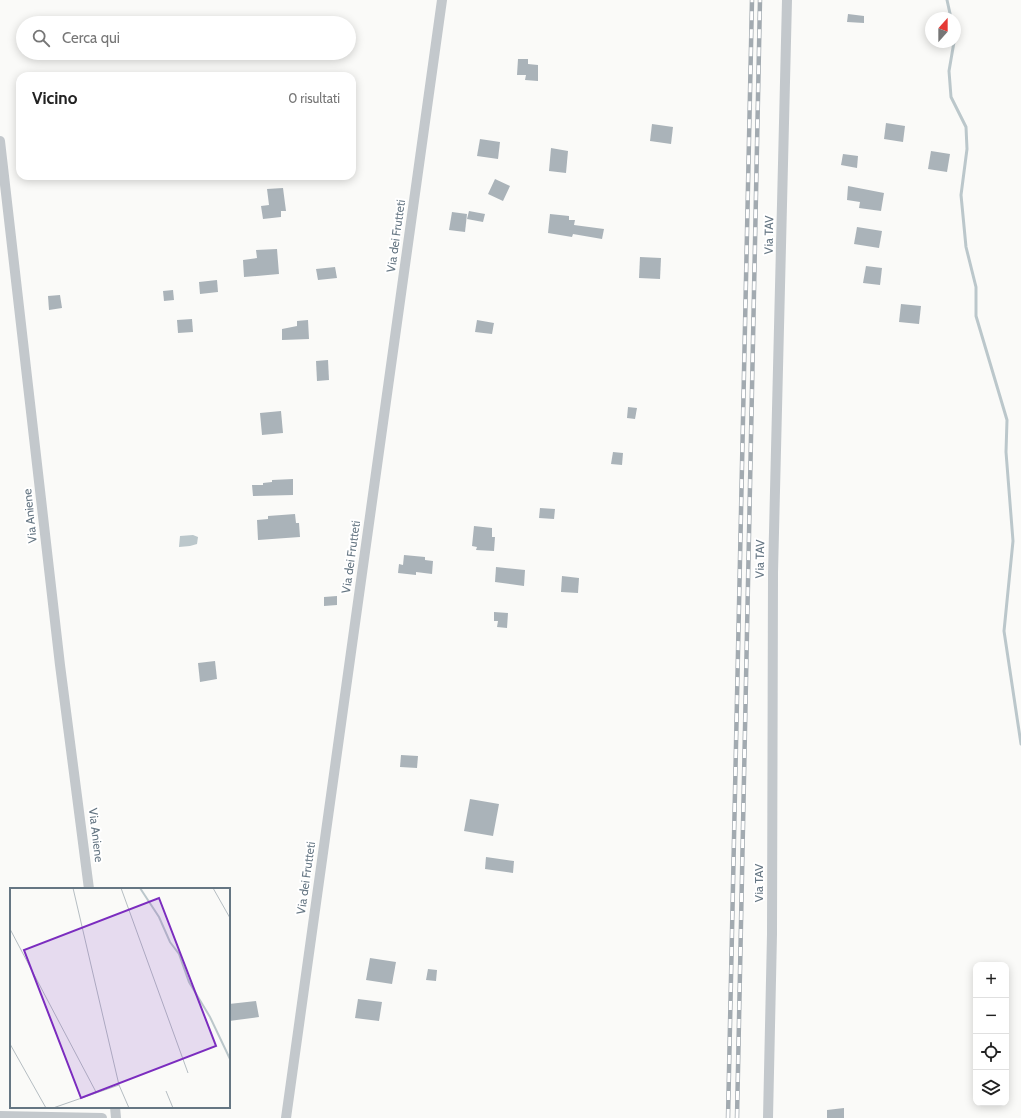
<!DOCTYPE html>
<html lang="it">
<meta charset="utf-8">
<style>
:root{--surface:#fff;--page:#f2f2f2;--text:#222;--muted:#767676;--line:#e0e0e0}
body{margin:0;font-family:Cabin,sans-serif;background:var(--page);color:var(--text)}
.controls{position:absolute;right:12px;bottom:12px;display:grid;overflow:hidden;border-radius:8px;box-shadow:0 2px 10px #0003}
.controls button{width:36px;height:36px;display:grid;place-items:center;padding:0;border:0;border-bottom:1px solid var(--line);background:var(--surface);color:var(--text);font:20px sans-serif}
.compass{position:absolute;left:925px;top:12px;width:36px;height:36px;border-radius:50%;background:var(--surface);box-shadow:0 2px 10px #0003;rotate:21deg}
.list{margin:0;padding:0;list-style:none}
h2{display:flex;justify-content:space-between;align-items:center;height:52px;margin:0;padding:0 16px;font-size:17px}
h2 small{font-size:13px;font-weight:400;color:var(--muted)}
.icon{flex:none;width:22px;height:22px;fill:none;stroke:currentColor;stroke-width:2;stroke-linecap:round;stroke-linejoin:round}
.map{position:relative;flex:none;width:1021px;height:1118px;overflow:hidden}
.search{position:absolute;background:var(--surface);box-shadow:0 2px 10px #0003;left:16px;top:16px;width:340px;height:44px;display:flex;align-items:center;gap:10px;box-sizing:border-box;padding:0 14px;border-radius:22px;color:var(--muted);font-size:15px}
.panel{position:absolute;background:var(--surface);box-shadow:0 2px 10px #0003;left:16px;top:72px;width:340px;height:108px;border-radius:12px}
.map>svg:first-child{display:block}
.water{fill:#bbc7cb}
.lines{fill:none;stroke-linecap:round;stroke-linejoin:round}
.stream{stroke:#bbc7cb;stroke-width:3}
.building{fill:#aab3b9}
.minor{stroke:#c3c8cc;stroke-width:10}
.rail-casing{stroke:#a2aab0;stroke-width:4.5}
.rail{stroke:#fff;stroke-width:3;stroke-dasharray:9;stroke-linecap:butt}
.labels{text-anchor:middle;stroke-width:4;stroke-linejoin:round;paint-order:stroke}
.street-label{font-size:12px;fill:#657683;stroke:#fff}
.inset-river{fill:none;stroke:#bbc7cb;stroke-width:2}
.inset-road{fill:none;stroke:#b5bdc2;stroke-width:1}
.view{fill:#7b2cbf;fill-opacity:0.15;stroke:#7b2cbf;stroke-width:2}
.inset-edge{fill:none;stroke:#657683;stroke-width:2}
</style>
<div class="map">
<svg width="1021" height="1118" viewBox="0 0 1021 1118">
<rect width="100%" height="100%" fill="#fafaf8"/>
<polygon class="water" points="193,535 198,537 197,544 190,546 179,547 180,536"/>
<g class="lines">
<g class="stream">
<polyline points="947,0 951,18"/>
<polyline points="954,42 949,71 951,97 966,127 967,149 961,195 966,247 976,287 976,316 1007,420 1006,452 1013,541 1004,631 1021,744"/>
</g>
</g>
<g class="building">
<polygon points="848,14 864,16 864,23 847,22"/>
<polygon points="518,59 528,59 528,64 538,65 538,81 525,80 526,75 517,75"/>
<polygon points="886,123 905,126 903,142 884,139"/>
<polygon points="652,124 673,127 671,144 650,141"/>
<polygon points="480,139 500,142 498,159 477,156"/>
<polygon points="551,148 568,151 566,173 549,171"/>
<polygon points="931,151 950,154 947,172 928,169"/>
<polygon points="843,154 858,156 857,168 841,165"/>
<polygon points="495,179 510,186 503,201 488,194"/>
<polygon points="848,186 884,193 881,211 859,208 860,202 847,200"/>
<polygon points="283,188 286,211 281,211 281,217 263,219 261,206 269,205 267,189"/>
<polygon points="469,211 485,214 483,222 467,219"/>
<polygon points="452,212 467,214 465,232 449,230"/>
<polygon points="550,214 569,216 569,220 575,220 574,225 604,229 602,239 573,234 572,237 548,233"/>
<polygon points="857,227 882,231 879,248 854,244"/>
<polygon points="277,249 279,274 244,277 243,260 257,258 256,250"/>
<polygon points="640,257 661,258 660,279 639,278"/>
<polygon points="866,266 882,268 880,285 863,283"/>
<polygon points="335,267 337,278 318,280 316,269"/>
<polygon points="217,280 218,292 200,294 199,282"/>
<polygon points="173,290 174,300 164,301 163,291"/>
<polygon points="60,295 62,308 49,310 48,296"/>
<polygon points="901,304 921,306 919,324 899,322"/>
<polygon points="192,319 193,332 178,333 177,320"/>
<polygon points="308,320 309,339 282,340 282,329 297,326 297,321"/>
<polygon points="477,320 494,323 492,334 475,332"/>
<polygon points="328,360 329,380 317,381 316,361"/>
<polygon points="628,407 637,408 635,419 627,418"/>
<polygon points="281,411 283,433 262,435 260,413"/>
<polygon points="613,452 623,453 622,465 611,464"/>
<polygon points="293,479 293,495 253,496 252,485 263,485 263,483 272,482 272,480"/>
<polygon points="540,508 555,509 554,519 539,518"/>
<polygon points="295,514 296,523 299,523 300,537 258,540 257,520 268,519 268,516"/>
<polygon points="474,526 492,528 492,537 495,537 494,551 476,550 477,547 472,546"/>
<polygon points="404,555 425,557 425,560 433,561 432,574 416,572 416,575 398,573 399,564 403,565"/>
<polygon points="496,567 525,570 524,586 495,582"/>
<polygon points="562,576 579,578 578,593 561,592"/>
<polygon points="337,596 337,605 324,606 324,597"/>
<polygon points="494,612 508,613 507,628 497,627 498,621 494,621"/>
<polygon points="215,661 217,679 200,682 198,663"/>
<polygon points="401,755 418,756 417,768 400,767"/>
<polygon points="470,799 499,804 493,836 464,831"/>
<polygon points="486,857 514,861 513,873 485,869"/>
<polygon points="370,958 396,962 392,984 366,980"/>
<polygon points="428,969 437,970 436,981 426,980"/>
<polygon points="358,999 382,1002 379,1021 355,1018"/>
<polygon points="256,1001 259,1017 229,1021 229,1004"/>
<polygon points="844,1108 844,1118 827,1118 827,1110"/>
</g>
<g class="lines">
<g class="minor">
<polyline points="0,141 60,665 89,889"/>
<polyline points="115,1107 116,1118"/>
<polyline points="0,1116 102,1118"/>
<polyline points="286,1118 442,0"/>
<polyline points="768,1118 772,934 773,573 787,0"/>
</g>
<g class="rail-casing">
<g id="rail">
<polyline points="728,1118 752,0"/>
<polyline points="737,1118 760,0"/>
</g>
</g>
<use href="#rail" class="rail"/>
</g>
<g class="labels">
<g class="street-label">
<text transform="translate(769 235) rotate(-89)" y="4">Via TAV</text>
<text transform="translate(396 236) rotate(-82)" y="4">Via dei Frutteti</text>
<text transform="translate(30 516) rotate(-96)" y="4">Via Aniene</text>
<text transform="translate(351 557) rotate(-82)" y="4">Via dei Frutteti</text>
<text transform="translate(760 559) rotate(-89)" y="4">Via TAV</text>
<text transform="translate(96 835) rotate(83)" y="4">Via Aniene</text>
<text transform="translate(306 878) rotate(-82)" y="4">Via dei Frutteti</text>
<text transform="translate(759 883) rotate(-90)" y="4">Via TAV</text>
</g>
</g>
<g transform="translate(10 888)">
<rect width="220" height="220" fill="#fafaf8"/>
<path class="inset-river" d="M 130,0 L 149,29 L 160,54 L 169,66 L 179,94 L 200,129 L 220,171"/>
<path class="inset-road" d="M 63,0 L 109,197 L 119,220M 111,0 L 178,185M 203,0 L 220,30M 0,41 L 86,204M 0,156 L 36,220M 156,203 L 163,220M 43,220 L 109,197"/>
<path class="view" d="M 149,10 L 206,158 L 71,210 L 14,62 Z"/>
<rect width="220" height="220" class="inset-edge"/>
</g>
</svg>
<div class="controls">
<button>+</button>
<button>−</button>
<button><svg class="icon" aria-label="locate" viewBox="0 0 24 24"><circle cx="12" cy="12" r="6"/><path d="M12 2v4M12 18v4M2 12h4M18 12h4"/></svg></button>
<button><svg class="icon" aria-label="layers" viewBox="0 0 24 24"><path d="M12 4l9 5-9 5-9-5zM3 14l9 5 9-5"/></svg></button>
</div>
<svg class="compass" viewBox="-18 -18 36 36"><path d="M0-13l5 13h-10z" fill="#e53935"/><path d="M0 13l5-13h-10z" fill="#767676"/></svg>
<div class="search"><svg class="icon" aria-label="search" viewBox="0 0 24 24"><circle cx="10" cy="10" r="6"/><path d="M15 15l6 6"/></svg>Cerca qui</div>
<section class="panel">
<h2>Vicino<small>0 risultati</small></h2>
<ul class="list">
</ul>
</section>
</div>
